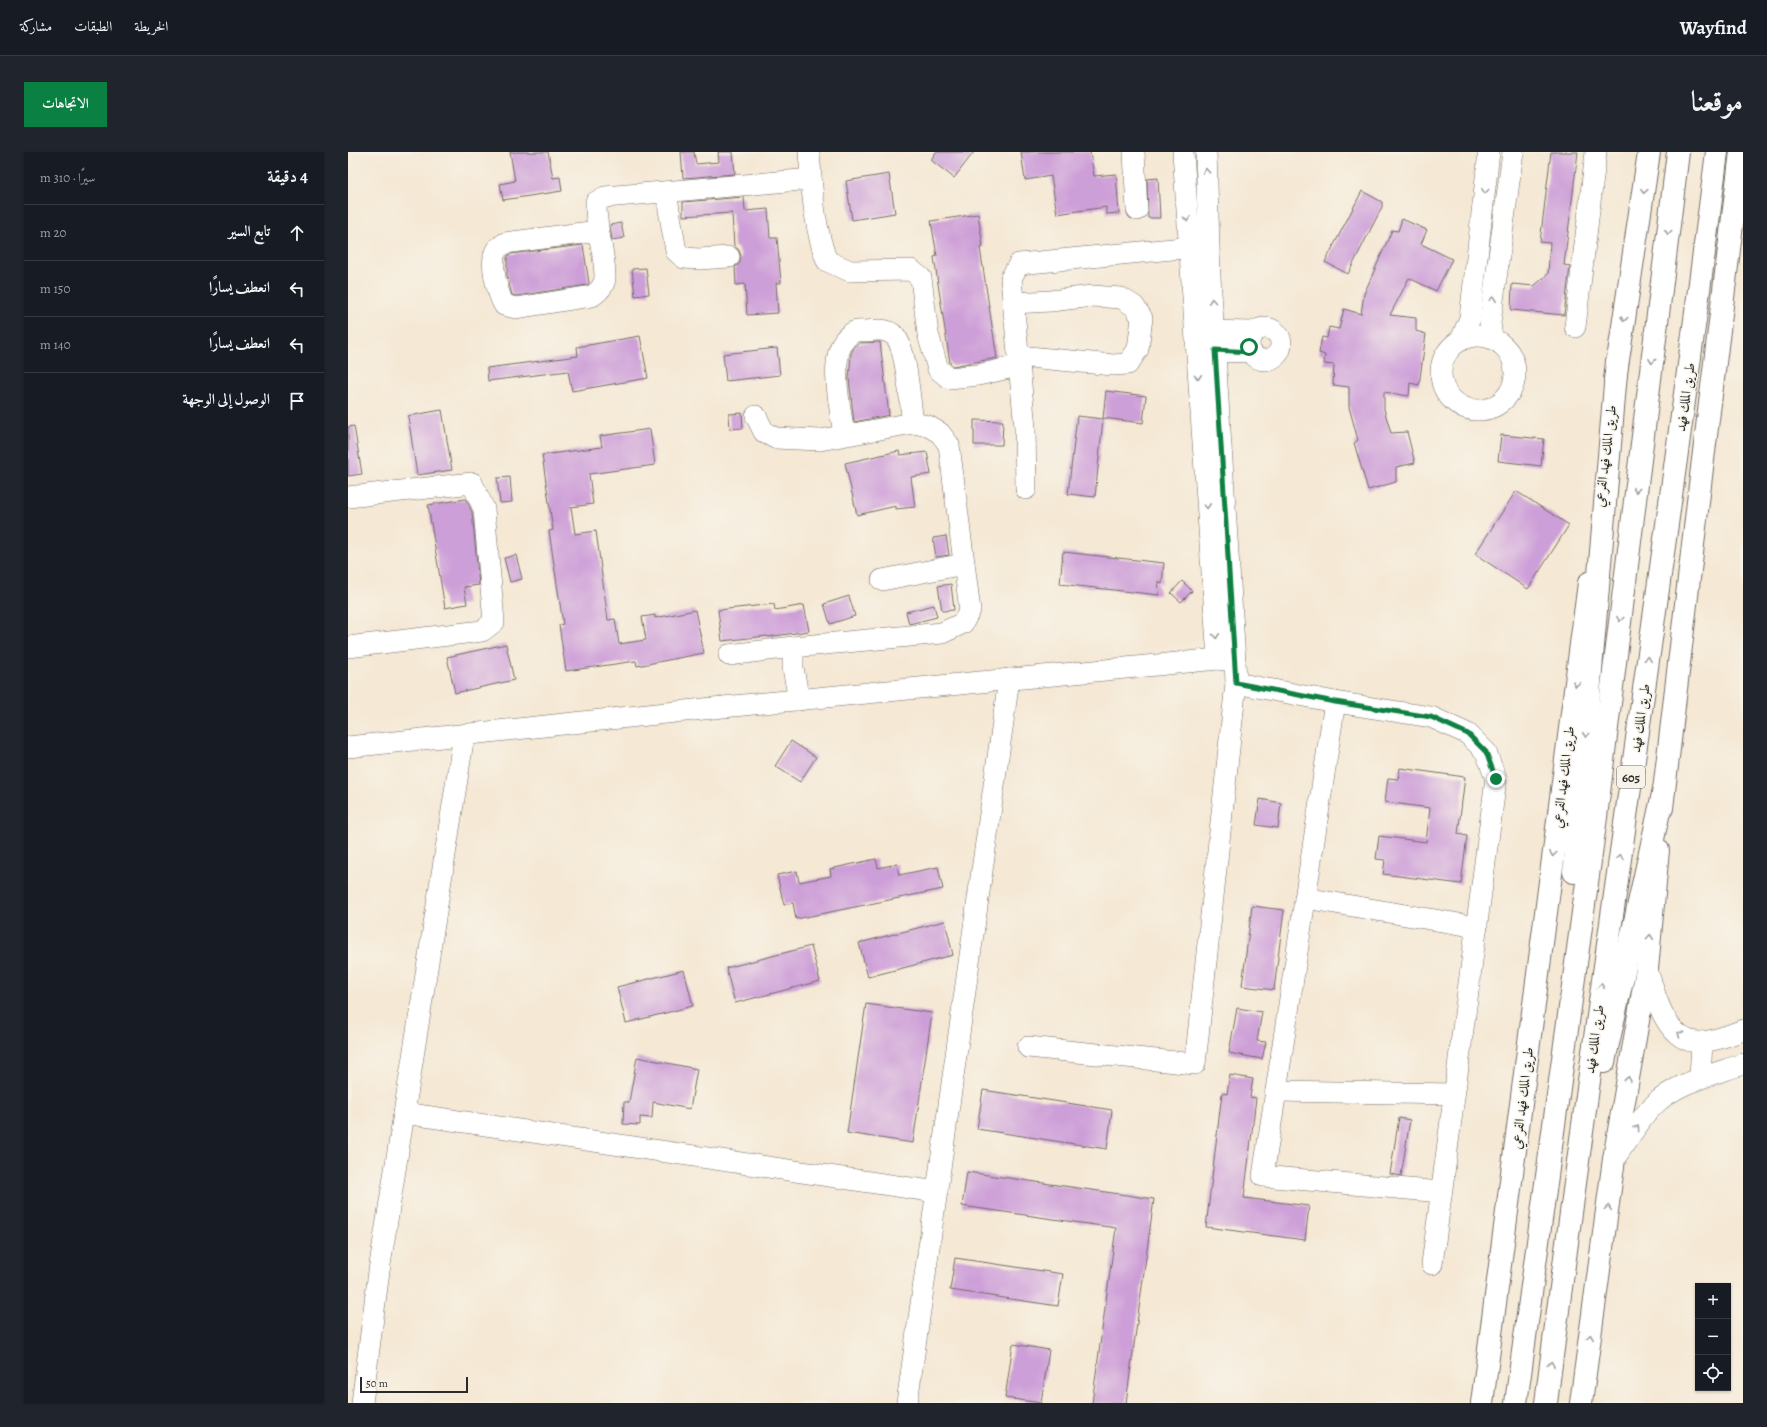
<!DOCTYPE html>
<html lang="ar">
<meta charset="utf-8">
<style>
:root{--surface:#171b24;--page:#20242c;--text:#f1f3f6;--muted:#9ea1a6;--line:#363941;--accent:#0b8043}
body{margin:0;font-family:Alegreya,Amiri,serif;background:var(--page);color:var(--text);direction:rtl}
.controls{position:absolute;right:12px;bottom:12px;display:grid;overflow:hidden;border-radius:0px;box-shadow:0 1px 3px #0004}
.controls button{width:36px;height:36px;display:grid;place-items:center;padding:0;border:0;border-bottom:1px solid var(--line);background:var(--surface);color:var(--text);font:20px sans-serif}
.scale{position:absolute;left:12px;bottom:10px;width:108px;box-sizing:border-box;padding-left:4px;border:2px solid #2b2b2b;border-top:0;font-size:11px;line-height:14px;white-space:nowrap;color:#2b2b2b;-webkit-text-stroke:3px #f7f3e8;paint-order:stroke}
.stop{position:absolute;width:12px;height:12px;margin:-9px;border:3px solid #0b8043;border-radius:50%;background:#fff}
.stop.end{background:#0b8043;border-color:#fff;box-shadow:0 1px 4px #0008}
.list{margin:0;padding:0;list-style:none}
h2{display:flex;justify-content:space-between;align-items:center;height:52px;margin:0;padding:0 16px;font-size:17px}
h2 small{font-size:13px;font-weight:400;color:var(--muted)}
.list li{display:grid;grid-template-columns:26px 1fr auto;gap:12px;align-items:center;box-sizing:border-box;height:56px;padding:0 16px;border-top:1px solid var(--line)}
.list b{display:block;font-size:15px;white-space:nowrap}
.list em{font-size:13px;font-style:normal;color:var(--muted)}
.icon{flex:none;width:22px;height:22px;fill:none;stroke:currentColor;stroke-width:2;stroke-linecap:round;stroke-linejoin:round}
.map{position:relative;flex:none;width:1395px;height:1251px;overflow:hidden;direction:ltr;border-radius:0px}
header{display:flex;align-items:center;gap:24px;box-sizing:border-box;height:56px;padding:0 20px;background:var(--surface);border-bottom:1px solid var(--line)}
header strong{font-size:19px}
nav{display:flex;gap:22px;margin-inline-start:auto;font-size:14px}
.intro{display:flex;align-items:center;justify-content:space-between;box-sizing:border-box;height:96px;padding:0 24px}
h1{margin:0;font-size:28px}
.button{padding:10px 18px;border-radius:0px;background:var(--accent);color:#fff;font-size:14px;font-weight:700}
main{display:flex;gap:24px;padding:0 24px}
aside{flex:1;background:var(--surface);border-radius:0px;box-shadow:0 1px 3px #0004}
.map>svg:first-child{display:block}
.building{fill:#cd9fd8}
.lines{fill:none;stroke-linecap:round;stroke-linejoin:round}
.minor-casing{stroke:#726d66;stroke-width:22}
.major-casing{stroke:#726d66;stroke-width:24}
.highway-casing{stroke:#726d66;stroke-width:24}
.minor{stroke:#fff;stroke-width:21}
.major{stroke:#fff;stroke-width:22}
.highway{stroke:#fff;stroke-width:22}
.oneway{stroke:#a0a0a0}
.route{stroke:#0b8043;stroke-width:5}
.labels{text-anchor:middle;stroke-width:3;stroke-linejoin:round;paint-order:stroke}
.shield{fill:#f7f3e8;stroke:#686764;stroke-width:1}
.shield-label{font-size:13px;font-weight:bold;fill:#2b2b2b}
.street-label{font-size:14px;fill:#2b2b2b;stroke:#f7f3e8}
</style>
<header>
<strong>Wayfind</strong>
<nav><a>الخريطة</a><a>الطبقات</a><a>مشاركة</a></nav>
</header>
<div class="intro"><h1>موقعنا</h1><a class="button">الاتجاهات</a></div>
<main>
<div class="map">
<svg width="1395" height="1251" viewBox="0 0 1395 1251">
<rect width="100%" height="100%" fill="#f7f3e8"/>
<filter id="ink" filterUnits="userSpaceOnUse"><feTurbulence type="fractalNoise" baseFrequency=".025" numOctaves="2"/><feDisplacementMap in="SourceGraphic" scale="8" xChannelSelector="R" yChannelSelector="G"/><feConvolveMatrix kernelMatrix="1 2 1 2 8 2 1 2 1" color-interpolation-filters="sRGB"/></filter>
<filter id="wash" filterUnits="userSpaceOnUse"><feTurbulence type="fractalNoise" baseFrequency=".012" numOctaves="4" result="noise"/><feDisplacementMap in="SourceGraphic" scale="16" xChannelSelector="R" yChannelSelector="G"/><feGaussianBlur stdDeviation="0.9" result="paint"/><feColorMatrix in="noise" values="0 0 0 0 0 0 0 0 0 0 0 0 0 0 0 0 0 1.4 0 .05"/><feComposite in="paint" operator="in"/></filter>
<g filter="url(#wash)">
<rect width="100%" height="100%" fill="#f5e8d4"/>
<g id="blocks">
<g class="building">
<polygon points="162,0 200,0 205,26 212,25 214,39 155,48 152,32 167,29"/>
<polygon points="333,0 346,0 348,12 371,10 370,0 385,0 387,22 335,26"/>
<polygon points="588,0 626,0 606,26 583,8"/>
<polygon points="673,0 742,0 746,24 768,22 771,61 758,62 758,55 709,62 703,24 677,28"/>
<polygon points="1203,0 1230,0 1216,113 1222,114 1216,163 1163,158 1164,132 1186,134 1200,122 1202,91 1192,90"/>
<polygon points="541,22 547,61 504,68 498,29"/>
<polygon points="810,26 812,66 800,66 799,27"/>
<polygon points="1014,39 1034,50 1034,55 1000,122 977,110"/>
<polygon points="396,45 397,59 420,57 422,86 429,86 433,131 428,131 430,161 399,163 397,132 388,133 387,115 392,111 393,104 391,98 386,94 384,61 335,64 335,50"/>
<polygon points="630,62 635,95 632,96 649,206 605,214 602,211 586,105 589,104 583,69"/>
<polygon points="1054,67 1079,78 1073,92 1104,107 1088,139 1061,126 1042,163 1068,166 1068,179 1078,182 1071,233 1062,231 1061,244 1036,240 1036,257 1043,281 1059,280 1067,311 1048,315 1048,330 1020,338 1006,291 1010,288 1001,255 1001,235 985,233 986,213 976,212 977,203 971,201 974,185 979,186 981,175 991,177 996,157 1013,162 1016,142 1044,78 1050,79"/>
<polygon points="273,71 276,86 264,88 262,73"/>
<polygon points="235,93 241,131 239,133 169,144 164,143 159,123 159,105 162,102"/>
<polygon points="298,116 301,142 287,144 284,117"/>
<polygon points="292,184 300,226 224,239 220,219 140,229 139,216 230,204 229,195"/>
<polygon points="532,190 541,263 506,270 501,227 503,202 506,195 512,191"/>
<polygon points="429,196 432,223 378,229 375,202"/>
<polygon points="758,239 798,244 795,271 755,266"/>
<polygon points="94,258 104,318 69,323 60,264"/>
<polygon points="394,261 395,276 382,277 381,262"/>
<polygon points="729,264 755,267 747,345 720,342"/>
<polygon points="626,268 655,269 654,293 626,293"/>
<polygon points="6,274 14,322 0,324 0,275"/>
<polygon points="302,277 307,313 241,322 245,352 223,355 227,382 248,379 260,468 267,467 271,492 298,488 294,465 307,463 307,466 347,458 356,501 289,514 288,509 218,519 211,473 215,472 201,379 205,378 194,303 254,295 252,284"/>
<polygon points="1153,283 1196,287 1193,314 1150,309"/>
<polygon points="551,299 552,303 579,300 583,322 563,325 567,355 548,357 548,354 509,363 497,311"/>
<polygon points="162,325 164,350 152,351 149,326"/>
<polygon points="1168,339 1221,373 1180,437 1127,402"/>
<polygon points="118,347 124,360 131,433 116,435 119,452 97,456 80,353"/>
<polygon points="598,384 601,403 588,405 585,386"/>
<polygon points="715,400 816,411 814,432 810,429 811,443 712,432"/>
<polygon points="168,403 174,427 162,430 156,406"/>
<polygon points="834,429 844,439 833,450 823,441"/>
<polygon points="603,432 606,458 594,459 590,434"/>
<polygon points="501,444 507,464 482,472 476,452"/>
<polygon points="426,452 427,458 456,453 461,479 420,485 419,484 374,489 370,458"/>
<polygon points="586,453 589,465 561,472 558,460"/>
<polygon points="158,492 166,528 107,541 99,505"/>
<polygon points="443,589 468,605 452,630 427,614"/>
<polygon points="1052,616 1117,625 1110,682 1119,684 1113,732 1035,722 1037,708 1028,707 1031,684 1078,690 1082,656 1037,650 1040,626 1050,627"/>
<polygon points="912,647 933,651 930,676 908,673"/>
<polygon points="528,707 530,716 549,712 551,723 590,715 595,737 448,767 445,751 436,753 429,723 449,719 451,730 483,724 482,717"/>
<polygon points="904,754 936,758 926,838 894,834"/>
<polygon points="597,769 605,803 520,825 511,791"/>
<polygon points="463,794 472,829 387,851 378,816"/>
<polygon points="336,818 345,854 278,871 269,835"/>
<polygon points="518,852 584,861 565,991 499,981"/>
<polygon points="889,856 914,860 909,889 918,890 914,907 881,901"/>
<polygon points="289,905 349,917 342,957 305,950 304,966 292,965 292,973 275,972 276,950 281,950"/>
<polygon points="882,923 905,927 902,945 908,946 896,1046 961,1054 957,1088 858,1075 874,941 879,942"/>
<polygon points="635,938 764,958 759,997 629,977"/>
<polygon points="1051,966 1062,968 1053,1024 1042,1022"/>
<polygon points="619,1020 806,1047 778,1251 744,1251 768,1076 614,1054"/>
<polygon points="607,1106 715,1122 710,1154 602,1138"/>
<polygon points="665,1192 701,1198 693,1251 657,1246"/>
</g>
</g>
</g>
<g filter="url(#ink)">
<use href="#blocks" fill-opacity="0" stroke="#726d66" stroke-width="1"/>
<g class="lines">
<g class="minor-casing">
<g id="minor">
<path d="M 461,0 C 464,36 466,76 479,109 L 502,119 L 563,118 L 573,126 L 580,182 L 590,217 L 601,226 L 630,223 L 670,214"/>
<polyline points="786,0 789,58"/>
<polyline points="835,0 870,507"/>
<polyline points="858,0 862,125 887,509"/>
<polyline points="318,40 328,99 336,106 351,107 381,105"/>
<path d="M 250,79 L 157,91 C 155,93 151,95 149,97 C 140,108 150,142 156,153 L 168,156 L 244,144 C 250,140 257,133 257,125 C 257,100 247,76 248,50 L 257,45 L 463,27"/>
<polyline points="665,151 703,149 744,144 773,146 786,154 794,166 790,197 780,212 765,213 670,204"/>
<polyline points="1227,175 1248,0"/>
<circle cx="917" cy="192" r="16"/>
<polyline points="853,179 906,180"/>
<circle cx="1130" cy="221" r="37"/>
<polyline points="1144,186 1142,171 1165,0"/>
<polyline points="1113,188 1122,166 1141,0"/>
<polyline points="853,199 903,200"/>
<polyline points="408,264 416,280 427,286 472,288 565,271 580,274 592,281 601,293 622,458 615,471 594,481 445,495 445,516 451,548"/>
<path d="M 496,283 C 493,257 476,194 506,180 C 509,178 515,179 518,179 C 528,178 539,176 547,184 C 559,197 562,252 565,271"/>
<polyline points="678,337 677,276 663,126 671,112 855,94"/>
<polyline points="0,345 124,331 136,357 146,470 134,479 0,495"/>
<polyline points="534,428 616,412"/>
<polyline points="381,503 445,495"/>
<polyline points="987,550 915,1024 1093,1040"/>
<polyline points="0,595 365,556 870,507 887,509 888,531 987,550 1083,565 1120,582 1138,600 1148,627 1084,1112"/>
<polyline points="957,746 1129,775"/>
<path d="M 1299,817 C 1307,843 1318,892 1353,890 C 1367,889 1382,883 1395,878"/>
<polyline points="680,895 847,912 888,531"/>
<polyline points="1352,926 1354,890"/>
<polyline points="928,939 1106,942"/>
<polyline points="56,961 589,1040"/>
<path d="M 1266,1007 C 1278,990 1290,970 1304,955 C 1328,930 1364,923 1395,912"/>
<polyline points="14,1251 31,1119 116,583"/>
<polyline points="559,1251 661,527"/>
</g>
</g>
<g class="major-casing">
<g id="major">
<polyline points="1267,228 1301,0"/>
<polyline points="1314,656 1354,316 1393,0"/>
<polyline points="1134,1251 1241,431"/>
<polyline points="1233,1251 1266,1007 1299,817 1310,698"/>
</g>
</g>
<g class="highway-casing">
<g id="highway">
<polyline points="1226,720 1269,209"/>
<polyline points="1256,910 1316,637"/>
<polyline points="1168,1251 1248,665 1330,0"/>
<path d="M 1198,1251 C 1251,833 1316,418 1369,0"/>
</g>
</g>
<use href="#minor" class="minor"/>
<use href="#major" class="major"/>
<use href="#highway" class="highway"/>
</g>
<defs><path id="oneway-chevron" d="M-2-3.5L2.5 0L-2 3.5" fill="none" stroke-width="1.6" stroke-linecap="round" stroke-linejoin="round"/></defs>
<g class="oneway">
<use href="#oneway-chevron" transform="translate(858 19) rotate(-92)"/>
<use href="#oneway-chevron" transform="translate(1137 39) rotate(97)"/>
<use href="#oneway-chevron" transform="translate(1296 39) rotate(99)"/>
<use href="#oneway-chevron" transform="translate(839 67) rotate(87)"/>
<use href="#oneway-chevron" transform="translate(1320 80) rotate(97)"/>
<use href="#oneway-chevron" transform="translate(1145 147) rotate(-82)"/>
<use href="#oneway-chevron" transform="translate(864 149) rotate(-94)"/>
<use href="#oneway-chevron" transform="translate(1276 167) rotate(99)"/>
<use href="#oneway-chevron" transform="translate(1304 209) rotate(97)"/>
<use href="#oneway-chevron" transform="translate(850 225) rotate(86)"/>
<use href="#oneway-chevron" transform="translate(1288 338) rotate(97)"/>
<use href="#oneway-chevron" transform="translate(859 354) rotate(86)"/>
<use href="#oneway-chevron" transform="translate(1272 467) rotate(97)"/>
<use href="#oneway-chevron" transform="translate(868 484) rotate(86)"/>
<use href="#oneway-chevron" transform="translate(1300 507) rotate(-82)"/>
<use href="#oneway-chevron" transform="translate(1228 532) rotate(97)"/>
<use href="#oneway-chevron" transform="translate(1238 583) rotate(95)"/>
<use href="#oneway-chevron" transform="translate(1205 702) rotate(97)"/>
<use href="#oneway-chevron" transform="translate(1272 705) rotate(-82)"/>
<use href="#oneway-chevron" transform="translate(1302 785) rotate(-85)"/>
<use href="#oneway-chevron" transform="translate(1253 834) rotate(-82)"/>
<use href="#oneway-chevron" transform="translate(1332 882) rotate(-143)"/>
<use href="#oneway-chevron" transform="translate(1280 927) rotate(-80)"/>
<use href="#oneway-chevron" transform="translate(1289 976) rotate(-54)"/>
<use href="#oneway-chevron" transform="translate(1260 1056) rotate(-82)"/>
<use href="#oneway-chevron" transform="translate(1242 1185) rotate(-82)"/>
<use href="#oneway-chevron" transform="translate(1203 1212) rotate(-82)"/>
</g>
</g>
<g class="lines" filter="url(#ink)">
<polyline class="route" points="901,195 903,200 867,198 888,531 987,550 1083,565 1120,582 1138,600 1148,627"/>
</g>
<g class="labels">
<rect class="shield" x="1269" y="614" width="28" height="22" rx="3"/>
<g class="shield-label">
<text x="1283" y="630">605</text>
</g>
<g class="street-label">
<text transform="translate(1337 245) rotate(-82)" y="5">طريق الملك فهد</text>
<text transform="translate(1257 304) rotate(-83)" y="5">طريق الملك فهد الفرعي</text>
<text transform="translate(1292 566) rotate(-82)" y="5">طريق الملك فهد</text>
<text transform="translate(1215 625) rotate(-83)" y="5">طريق الملك فهد الفرعي</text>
<text transform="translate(1246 887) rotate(-82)" y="5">طريق الملك فهد</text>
<text transform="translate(1174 946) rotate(-83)" y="5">طريق الملك فهد الفرعي</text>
</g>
</g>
</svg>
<div class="controls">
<button>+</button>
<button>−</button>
<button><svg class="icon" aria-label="locate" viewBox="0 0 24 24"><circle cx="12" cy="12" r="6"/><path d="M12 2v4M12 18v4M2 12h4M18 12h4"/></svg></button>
</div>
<div class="scale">50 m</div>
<div class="stop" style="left:901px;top:195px"></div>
<div class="stop end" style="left:1148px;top:627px"></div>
</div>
<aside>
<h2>4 دقيقة<small>سيرًا · 310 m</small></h2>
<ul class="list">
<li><svg class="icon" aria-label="ahead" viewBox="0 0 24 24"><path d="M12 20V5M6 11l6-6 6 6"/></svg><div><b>تابع السير</b></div><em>20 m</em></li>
<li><svg class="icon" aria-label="left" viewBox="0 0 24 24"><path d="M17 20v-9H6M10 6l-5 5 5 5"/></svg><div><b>انعطف يسارًا</b></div><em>150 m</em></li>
<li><svg class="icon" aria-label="left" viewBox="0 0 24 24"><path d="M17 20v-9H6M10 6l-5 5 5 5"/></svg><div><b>انعطف يسارًا</b></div><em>140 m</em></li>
<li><svg class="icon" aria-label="arrive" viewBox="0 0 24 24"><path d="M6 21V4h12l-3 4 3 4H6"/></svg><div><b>الوصول إلى الوجهة</b></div></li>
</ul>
</aside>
</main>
